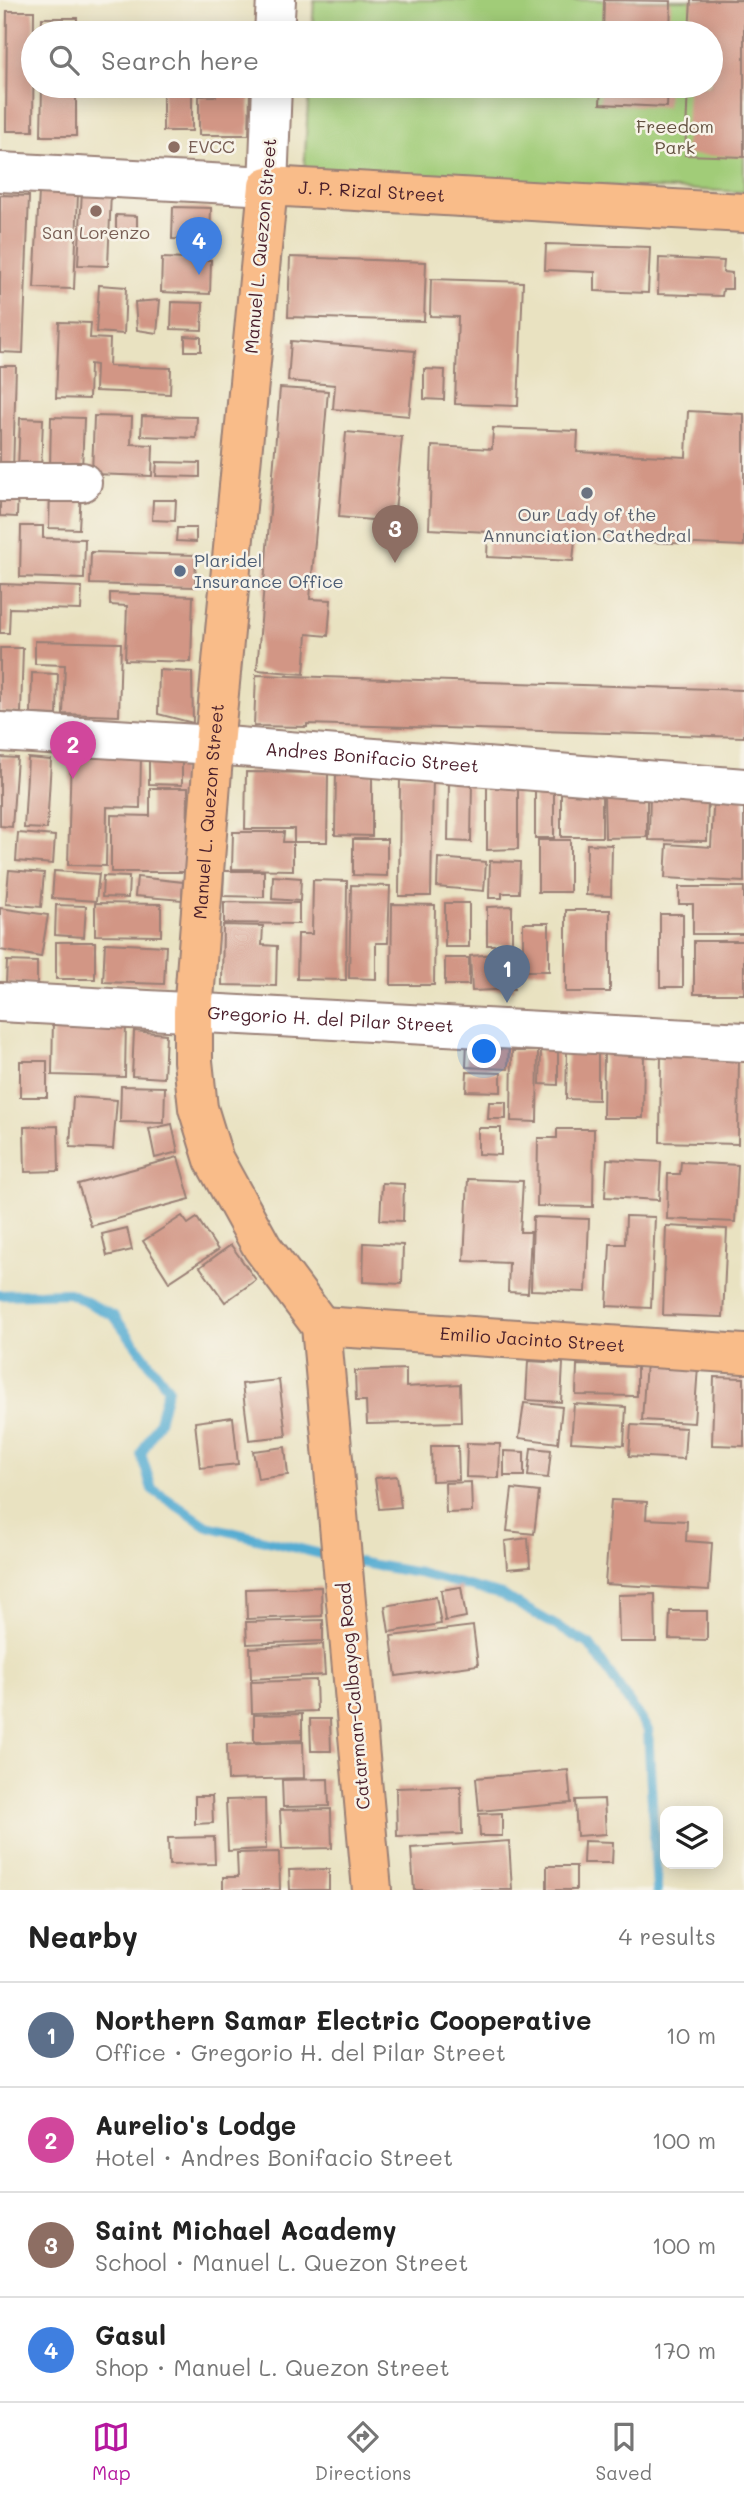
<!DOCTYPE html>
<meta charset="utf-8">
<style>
:root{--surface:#fff;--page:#f2f2f2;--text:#222;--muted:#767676;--line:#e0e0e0;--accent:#b5179e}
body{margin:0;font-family:Mali,sans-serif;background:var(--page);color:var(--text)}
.controls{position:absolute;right:21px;bottom:21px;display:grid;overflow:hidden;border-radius:14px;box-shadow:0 4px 18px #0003}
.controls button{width:63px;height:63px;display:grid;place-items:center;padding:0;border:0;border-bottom:2px solid var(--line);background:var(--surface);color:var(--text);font:35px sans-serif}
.you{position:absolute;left:485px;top:1052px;width:24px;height:24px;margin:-18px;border:5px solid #fff;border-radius:50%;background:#1a73e8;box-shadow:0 0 0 10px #1a73e833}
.badge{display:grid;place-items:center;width:46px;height:46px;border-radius:50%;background:var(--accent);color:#fff;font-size:23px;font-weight:700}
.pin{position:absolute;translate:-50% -58px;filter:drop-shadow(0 2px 4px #0008)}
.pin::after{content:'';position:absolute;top:37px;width:24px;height:21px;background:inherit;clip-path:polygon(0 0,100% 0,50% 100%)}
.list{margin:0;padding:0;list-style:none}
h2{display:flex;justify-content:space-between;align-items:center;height:91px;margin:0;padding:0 28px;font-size:30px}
h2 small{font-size:23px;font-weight:400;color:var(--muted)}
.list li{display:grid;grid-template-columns:46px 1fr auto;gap:21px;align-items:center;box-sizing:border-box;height:105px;padding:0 28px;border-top:2px solid var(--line)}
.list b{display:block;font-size:26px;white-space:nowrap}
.list p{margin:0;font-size:23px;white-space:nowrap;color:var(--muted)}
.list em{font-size:23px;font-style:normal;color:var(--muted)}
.icon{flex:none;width:38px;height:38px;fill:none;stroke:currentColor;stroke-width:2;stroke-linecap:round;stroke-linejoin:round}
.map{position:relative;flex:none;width:744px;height:1890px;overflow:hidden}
.search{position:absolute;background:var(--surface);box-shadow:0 4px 18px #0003;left:21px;right:21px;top:21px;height:77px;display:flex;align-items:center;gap:18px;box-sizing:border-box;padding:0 24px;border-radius:38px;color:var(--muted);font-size:26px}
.sheet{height:511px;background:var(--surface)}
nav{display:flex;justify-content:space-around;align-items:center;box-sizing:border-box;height:98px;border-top:2px solid var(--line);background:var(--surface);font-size:19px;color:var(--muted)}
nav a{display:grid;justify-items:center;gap:4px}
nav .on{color:var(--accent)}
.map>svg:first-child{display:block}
.green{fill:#a1cc78;stroke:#767652;stroke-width:2}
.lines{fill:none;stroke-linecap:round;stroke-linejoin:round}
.stream{stroke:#55acd2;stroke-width:10}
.building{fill:#d29685}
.minor-casing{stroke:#9a8076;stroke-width:42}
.major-casing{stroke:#9a8076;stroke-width:42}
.minor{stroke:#fff;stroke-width:38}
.major{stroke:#f9bc89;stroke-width:38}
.education-dot{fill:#8d6e63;stroke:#f7f3e8;stroke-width:2.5}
.worship-dot{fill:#6b7280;stroke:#f7f3e8;stroke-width:2.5}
.service-dot{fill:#5c6f8a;stroke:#f7f3e8;stroke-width:2.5}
.labels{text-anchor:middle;stroke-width:5;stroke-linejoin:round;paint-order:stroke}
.park-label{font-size:18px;fill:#645342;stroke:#f7f3e8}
.education-label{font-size:18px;fill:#785e54;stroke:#f7f3e8;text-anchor:start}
.street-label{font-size:18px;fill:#4a1f2b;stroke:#f7f3e8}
.worship-label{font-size:18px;fill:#5b616d;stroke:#f7f3e8}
.service-label{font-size:18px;fill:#4e5e75;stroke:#f7f3e8;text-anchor:start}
</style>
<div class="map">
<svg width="744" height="1890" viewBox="0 0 744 1890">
<rect width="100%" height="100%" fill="#f7f3e8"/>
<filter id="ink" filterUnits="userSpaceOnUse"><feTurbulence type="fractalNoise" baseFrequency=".0143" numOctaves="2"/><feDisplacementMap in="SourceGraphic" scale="14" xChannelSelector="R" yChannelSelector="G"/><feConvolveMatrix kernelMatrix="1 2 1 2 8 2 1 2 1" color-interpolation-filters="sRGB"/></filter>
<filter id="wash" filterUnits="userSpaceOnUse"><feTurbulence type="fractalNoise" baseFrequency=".00686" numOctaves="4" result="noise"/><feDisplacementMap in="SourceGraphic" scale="28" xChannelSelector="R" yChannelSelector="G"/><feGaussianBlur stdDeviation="1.57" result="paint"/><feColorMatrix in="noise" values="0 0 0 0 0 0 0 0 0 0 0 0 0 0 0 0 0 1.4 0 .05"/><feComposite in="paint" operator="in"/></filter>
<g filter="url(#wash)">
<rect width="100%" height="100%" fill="#e9e2c1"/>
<polygon class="green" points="314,0 744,0 744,192 304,173 309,86 711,86 711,33 312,33"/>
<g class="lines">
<g class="stream">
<polyline points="0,1295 69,1293 114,1316 168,1388 159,1421 141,1454 152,1489 207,1526 333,1557"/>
<polyline points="351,1561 419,1573 502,1595 590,1645 648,1730 657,1890"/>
</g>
</g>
<g id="blocks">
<g class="building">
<polygon points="604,0 671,1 670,33 603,33"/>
<polygon points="691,0 744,0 744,157 685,155 688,86 711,86 711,33 689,33"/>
<polygon points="7,11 34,11 33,131 6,131"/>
<rect x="42" y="18" width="35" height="15"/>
<polygon points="42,86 76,86 76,136 41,136"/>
<rect x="163" y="86" width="29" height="45"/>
<polygon points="216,86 250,86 249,135 199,135 199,96 216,96"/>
<polygon points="601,86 668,86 667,107 600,104"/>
<polygon points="82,190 111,191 108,266 78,265"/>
<polygon points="39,192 78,194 74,289 34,288"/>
<polygon points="0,195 29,196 23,353 0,352"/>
<polygon points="173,207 211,208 210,240 172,239"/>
<polygon points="116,215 137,216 137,237 116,236"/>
<polygon points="546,244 650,247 648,293 595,291 595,272 545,270"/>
<polygon points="290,257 426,262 424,321 288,317"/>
<polygon points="162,258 211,260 210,294 161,292"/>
<polygon points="659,258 724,261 723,272 732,273 732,289 723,289 722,296 658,294"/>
<polygon points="431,279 523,282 518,406 455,404 458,317 430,316"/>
<polygon points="99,285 126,287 124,334 96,332"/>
<polygon points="160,300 157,333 137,330 135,302"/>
<polygon points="172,302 203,303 202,330 171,329"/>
<polygon points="59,322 91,323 90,338 110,339 109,366 171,368 170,394 95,391 96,365 90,364 89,399 56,398"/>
<polygon points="185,336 201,337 201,351 185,351"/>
<polygon points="291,341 415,351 409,416 333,409 335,385 288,381"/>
<polygon points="0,366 16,366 13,472 0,472"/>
<polygon points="424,369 445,370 444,400 424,399"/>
<polygon points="280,388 328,391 310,599 331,600 328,636 307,634 304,674 257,670"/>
<polygon points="688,411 744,414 744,546 575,539 573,561 487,557 488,532 429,529 432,446 492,449 493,428 578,431 577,452 686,457"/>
<polygon points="94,416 132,417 131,444 153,445 152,476 92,474"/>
<polygon points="142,416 197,417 196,438 141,436"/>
<polygon points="51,417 84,418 82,470 50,469"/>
<polygon points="20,418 43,419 41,471 18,470"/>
<polygon points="346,432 402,437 394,522 339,517"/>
<polygon points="157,462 200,463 200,477 156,476"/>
<polygon points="0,487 18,488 17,517 0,516"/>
<polygon points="50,489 81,490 79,529 49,528"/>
<polygon points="153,500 176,500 175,521 152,520"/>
<polygon points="21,526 43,526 43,538 85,539 84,579 20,577"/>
<polygon points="177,528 196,528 196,542 176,541"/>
<polygon points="91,552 196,555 195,587 90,584"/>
<polygon points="0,584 82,587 81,610 10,608 9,633 0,633"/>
<polygon points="110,593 193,596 191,662 125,660 127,606 110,605"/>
<polygon points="35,641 121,643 119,716 63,714 65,665 35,664"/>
<polygon points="0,648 23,648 21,713 0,712"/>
<polygon points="159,670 192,672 193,723 158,714"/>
<polygon points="32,673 58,674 57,715 31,714"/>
<polygon points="256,675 744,690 744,737 307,724 307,727 254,726"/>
<polygon points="71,753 141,755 140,808 107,807 106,866 68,865"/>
<polygon points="149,756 182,757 182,785 149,784"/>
<polygon points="0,757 17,758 12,827 0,826"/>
<polygon points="28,758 51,760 47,829 24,828"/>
<polygon points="336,771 372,771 372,836 335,835"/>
<polygon points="246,772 328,773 327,842 294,842 294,829 245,829"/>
<polygon points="400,775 433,775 431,896 399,896"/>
<polygon points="487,776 518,776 518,849 487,850"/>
<rect x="535" y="776" width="19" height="62"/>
<polygon points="449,779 472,780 471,842 448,841"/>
<rect x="561" y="781" width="41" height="56"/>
<polygon points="150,788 188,788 187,872 111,872 111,815 150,816"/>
<polygon points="650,788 708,789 707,841 649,840"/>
<polygon points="714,792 744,794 744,882 665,878 667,844 711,847"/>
<polygon points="604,796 647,796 647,837 605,838"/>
<polygon points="233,832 284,832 283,842 293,842 293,870 232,869"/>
<polygon points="18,833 55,836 53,864 16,861"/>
<polygon points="353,839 387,839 387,876 353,875"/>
<rect x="538" y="840" width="32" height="52"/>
<polygon points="587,844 612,845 611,896 586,895"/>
<polygon points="438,858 486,862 484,891 437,887"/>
<polygon points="490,861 520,862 519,893 502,893 502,898 489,898"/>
<polygon points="9,870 44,873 41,907 6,904"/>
<polygon points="54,871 99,874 96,901 52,898"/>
<polygon points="224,871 264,871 264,897 223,896"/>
<polygon points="103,876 129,877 128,898 102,897"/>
<polygon points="273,876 301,878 300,901 272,899"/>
<polygon points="137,877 183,882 182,900 135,896"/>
<polygon points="313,880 347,881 346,980 297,979 298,934 312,934"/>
<polygon points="351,885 390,886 388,943 376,943 376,979 349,978"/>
<polygon points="679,887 744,887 744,934 693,934 693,904 679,904"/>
<polygon points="224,902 299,903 299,924 224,923"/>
<polygon points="95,903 161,904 161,936 95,935"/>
<rect x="445" y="903" width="24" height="44"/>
<polygon points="392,904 435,905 434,985 391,985"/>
<polygon points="56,905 86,906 84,937 55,935"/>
<polygon points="512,906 512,945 487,945 487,907"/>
<polygon points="0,908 48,915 41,957 0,950"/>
<rect x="566" y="910" width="44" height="82"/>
<rect x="660" y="914" width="23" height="73"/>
<rect x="523" y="923" width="26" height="48"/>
<polygon points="223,925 263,926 262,945 277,946 276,986 222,985"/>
<rect x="694" y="941" width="50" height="53"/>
<rect x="56" y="942" width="39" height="37"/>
<polygon points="105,943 166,946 164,984 103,982"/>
<polygon points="512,953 514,989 472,991 470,956"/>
<rect x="445" y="958" width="24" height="27"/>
<polygon points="7,961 37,962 37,984 6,984"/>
<polygon points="53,1018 126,1020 125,1077 52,1075"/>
<polygon points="134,1031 166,1034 164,1078 132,1076"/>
<polygon points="467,1041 509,1043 508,1069 466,1067"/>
<polygon points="567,1048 598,1048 598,1100 566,1099"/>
<polygon points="541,1049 558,1049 558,1085 540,1084"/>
<polygon points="512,1051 538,1051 537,1122 511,1121"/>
<polygon points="604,1052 644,1053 643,1118 603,1118"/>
<polygon points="661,1054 739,1055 738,1144 660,1142"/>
<rect x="20" y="1061" width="27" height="36"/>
<polygon points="467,1072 501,1073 501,1092 466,1091"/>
<polygon points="121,1086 165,1087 164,1123 120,1122"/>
<polygon points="73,1097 117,1100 113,1149 70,1147"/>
<polygon points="489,1102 506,1102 506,1119 488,1119"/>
<polygon points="172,1124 178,1152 155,1158 149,1129"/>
<polygon points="58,1126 59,1171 25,1172 24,1127"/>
<polygon points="478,1128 501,1128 501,1155 478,1154"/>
<polygon points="557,1129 594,1129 593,1207 537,1206 538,1138 557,1138"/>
<polygon points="178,1157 190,1199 91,1226 78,1184"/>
<polygon points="607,1159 661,1162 659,1200 605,1197"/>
<polygon points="681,1162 738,1165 735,1222 667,1219 668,1174 680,1174"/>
<polygon points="468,1179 523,1181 520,1232 531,1232 528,1293 508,1292 509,1263 464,1261"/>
<polygon points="382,1183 404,1184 403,1221 380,1220"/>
<polygon points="182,1216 188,1224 197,1218 218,1250 169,1282 143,1241"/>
<polygon points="626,1216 655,1217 651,1308 607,1306 610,1244 625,1244"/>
<polygon points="533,1217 589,1219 586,1292 531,1290"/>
<polygon points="666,1226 727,1229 723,1317 663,1315"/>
<polygon points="127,1228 132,1250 107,1256 102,1234"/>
<polygon points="364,1243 403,1245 402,1284 363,1282"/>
<polygon points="231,1245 256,1280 225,1302 200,1267"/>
<polygon points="528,1361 563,1363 561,1402 526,1400"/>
<polygon points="646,1362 698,1366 694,1423 642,1420"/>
<polygon points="577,1365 637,1367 637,1396 576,1395"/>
<polygon points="406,1369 406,1387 460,1384 461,1422 367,1424 366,1401 356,1401 355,1371"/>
<polygon points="714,1377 744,1378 744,1446 712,1445"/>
<polygon points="279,1380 286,1436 249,1440 242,1384"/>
<polygon points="524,1403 562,1407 558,1443 519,1438"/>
<polygon points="574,1404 626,1407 624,1445 571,1442"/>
<polygon points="233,1417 238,1464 200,1468 195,1422"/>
<polygon points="631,1425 686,1428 684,1459 629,1456"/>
<polygon points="467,1443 500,1444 499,1478 466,1477"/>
<polygon points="431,1446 458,1446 459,1480 432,1481"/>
<polygon points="285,1447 288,1475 258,1479 253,1451"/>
<polygon points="531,1448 551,1450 548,1478 528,1476"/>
<polygon points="504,1451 524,1452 524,1476 504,1476"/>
<polygon points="397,1476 401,1507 379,1509 375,1478"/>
<polygon points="471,1482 472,1512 446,1513 445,1483"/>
<polygon points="512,1489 539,1492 534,1534 507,1531"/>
<polygon points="611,1500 647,1502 646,1519 687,1521 686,1541 712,1543 709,1590 605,1584"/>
<polygon points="528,1538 530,1567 507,1569 505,1541"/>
<polygon points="321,1587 322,1616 247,1619 246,1589"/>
<polygon points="461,1587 466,1617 445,1621 441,1590"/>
<polygon points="655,1594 656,1642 619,1642 618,1595"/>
<polygon points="436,1597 441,1624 389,1632 385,1606"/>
<polygon points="670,1611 707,1611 707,1640 669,1639"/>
<polygon points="323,1620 323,1641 247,1644 246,1622"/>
<polygon points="473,1626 478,1665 396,1676 391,1636"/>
<polygon points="323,1644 325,1675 251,1679 250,1648"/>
<polygon points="316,1680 317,1711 252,1713 251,1682"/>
<polygon points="302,1714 302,1740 254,1742 254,1715"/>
<polygon points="310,1719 330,1719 331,1751 311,1751"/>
<polygon points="303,1742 304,1778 228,1780 227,1744"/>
<polygon points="568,1770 571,1803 479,1811 476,1778"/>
<polygon points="328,1779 329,1806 283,1807 282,1780"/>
<polygon points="461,1786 462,1834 397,1836 396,1788"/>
<polygon points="195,1796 212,1796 213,1823 195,1824"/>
<polygon points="265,1799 266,1849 228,1851 226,1800"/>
<polygon points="604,1799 606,1834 577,1836 575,1800"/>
<polygon points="331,1809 332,1848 282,1849 280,1810"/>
<polygon points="502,1813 502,1836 480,1836 479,1814"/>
<polygon points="214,1837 215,1864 169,1865 168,1838"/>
<polygon points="509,1841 512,1890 414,1890 411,1848"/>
<polygon points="584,1841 613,1842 612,1863 583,1863"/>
<polygon points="279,1852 280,1890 223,1890 223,1877 238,1877 237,1853"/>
<rect x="547" y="1866" width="29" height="24"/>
<polygon points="329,1869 329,1890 290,1890 289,1870"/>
</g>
</g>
</g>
<g filter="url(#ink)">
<use href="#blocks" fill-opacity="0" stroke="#9a8076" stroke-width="2"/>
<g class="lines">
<g class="minor-casing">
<g id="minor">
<polyline points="274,33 276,0"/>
<polyline points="0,172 268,186 272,86"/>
<polyline points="0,482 82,482"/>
<path id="s1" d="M 0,732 L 214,745 L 744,788"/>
<path id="s2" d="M 0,1002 L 744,1042"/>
</g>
</g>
<g class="major-casing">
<g id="major">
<path id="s3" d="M 321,1326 L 744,1354"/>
<path id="s4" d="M 372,1890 L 321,1326 L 262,1247 L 214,1160 L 198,1108 L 193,1061 L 193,1012 L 214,745 L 268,186 L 744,213"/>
</g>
</g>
<use href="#minor" class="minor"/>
<use href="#major" class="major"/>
</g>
</g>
<g class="education-dot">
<circle cx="174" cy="147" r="7"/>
<circle cx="96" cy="211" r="7"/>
</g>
<circle class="worship-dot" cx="587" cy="493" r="7"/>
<circle class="service-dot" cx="180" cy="571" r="7"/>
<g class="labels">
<g class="park-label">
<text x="675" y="133">Freedom<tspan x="675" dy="21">Park</tspan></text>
</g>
<g class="education-label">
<text x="188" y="153">EVCC</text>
<text x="96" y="239" text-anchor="middle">San Lorenzo</text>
</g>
<g class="street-label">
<text dy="6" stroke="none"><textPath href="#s4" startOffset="1848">J. P. Rizal Street</textPath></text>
<text transform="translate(261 246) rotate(-85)" y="6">Manuel L. Quezon Street</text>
<text dy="6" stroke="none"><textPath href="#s1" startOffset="373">Andres Bonifacio Street</textPath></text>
<text dy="6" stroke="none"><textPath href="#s4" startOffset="1116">Manuel L. Quezon Street</textPath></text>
<text dy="6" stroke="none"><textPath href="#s2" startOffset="331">Gregorio H. del Pilar Street</textPath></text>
<text dy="6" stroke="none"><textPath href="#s3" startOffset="212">Emilio Jacinto Street</textPath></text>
<text transform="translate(354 1696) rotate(-95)" y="6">Catarman-Calbayog Road</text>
</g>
<g class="worship-label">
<text x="587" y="521">Our Lady of the<tspan x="587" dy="21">Annunciation Cathedral</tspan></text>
</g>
<g class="service-label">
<text x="194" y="567">Plaridel<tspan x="194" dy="21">Insurance Office</tspan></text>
</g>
</g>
</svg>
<div class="controls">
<button><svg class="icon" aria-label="layers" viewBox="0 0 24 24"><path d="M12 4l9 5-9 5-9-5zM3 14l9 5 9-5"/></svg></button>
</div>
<div class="you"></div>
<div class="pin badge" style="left:507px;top:1003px;background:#5c6f8a">1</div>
<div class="pin badge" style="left:73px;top:779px;background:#d1479c">2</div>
<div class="pin badge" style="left:395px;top:563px;background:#8d6e63">3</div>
<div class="pin badge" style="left:199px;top:275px;background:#3f7fe0">4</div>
<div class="search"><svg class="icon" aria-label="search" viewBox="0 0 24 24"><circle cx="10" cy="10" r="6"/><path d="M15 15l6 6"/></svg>Search here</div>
</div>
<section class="sheet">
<h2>Nearby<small>4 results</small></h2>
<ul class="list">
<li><span class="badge" style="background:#5c6f8a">1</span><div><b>Northern Samar Electric Cooperative</b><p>Office · Gregorio H. del Pilar Street</p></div><em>10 m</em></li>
<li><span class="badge" style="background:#d1479c">2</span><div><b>Aurelio's Lodge</b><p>Hotel · Andres Bonifacio Street</p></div><em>100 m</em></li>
<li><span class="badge" style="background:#8d6e63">3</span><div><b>Saint Michael Academy</b><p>School · Manuel L. Quezon Street</p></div><em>100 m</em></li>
<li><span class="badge" style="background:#3f7fe0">4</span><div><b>Gasul</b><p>Shop · Manuel L. Quezon Street</p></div><em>170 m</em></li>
</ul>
</section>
<nav>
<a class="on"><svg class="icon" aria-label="map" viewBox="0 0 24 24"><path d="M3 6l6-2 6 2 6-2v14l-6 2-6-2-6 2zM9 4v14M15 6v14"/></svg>Map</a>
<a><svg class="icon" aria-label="directions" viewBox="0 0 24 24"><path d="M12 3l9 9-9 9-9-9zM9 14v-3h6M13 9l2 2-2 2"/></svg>Directions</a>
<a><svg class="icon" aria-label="saved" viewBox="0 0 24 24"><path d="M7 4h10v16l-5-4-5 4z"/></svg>Saved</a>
</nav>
